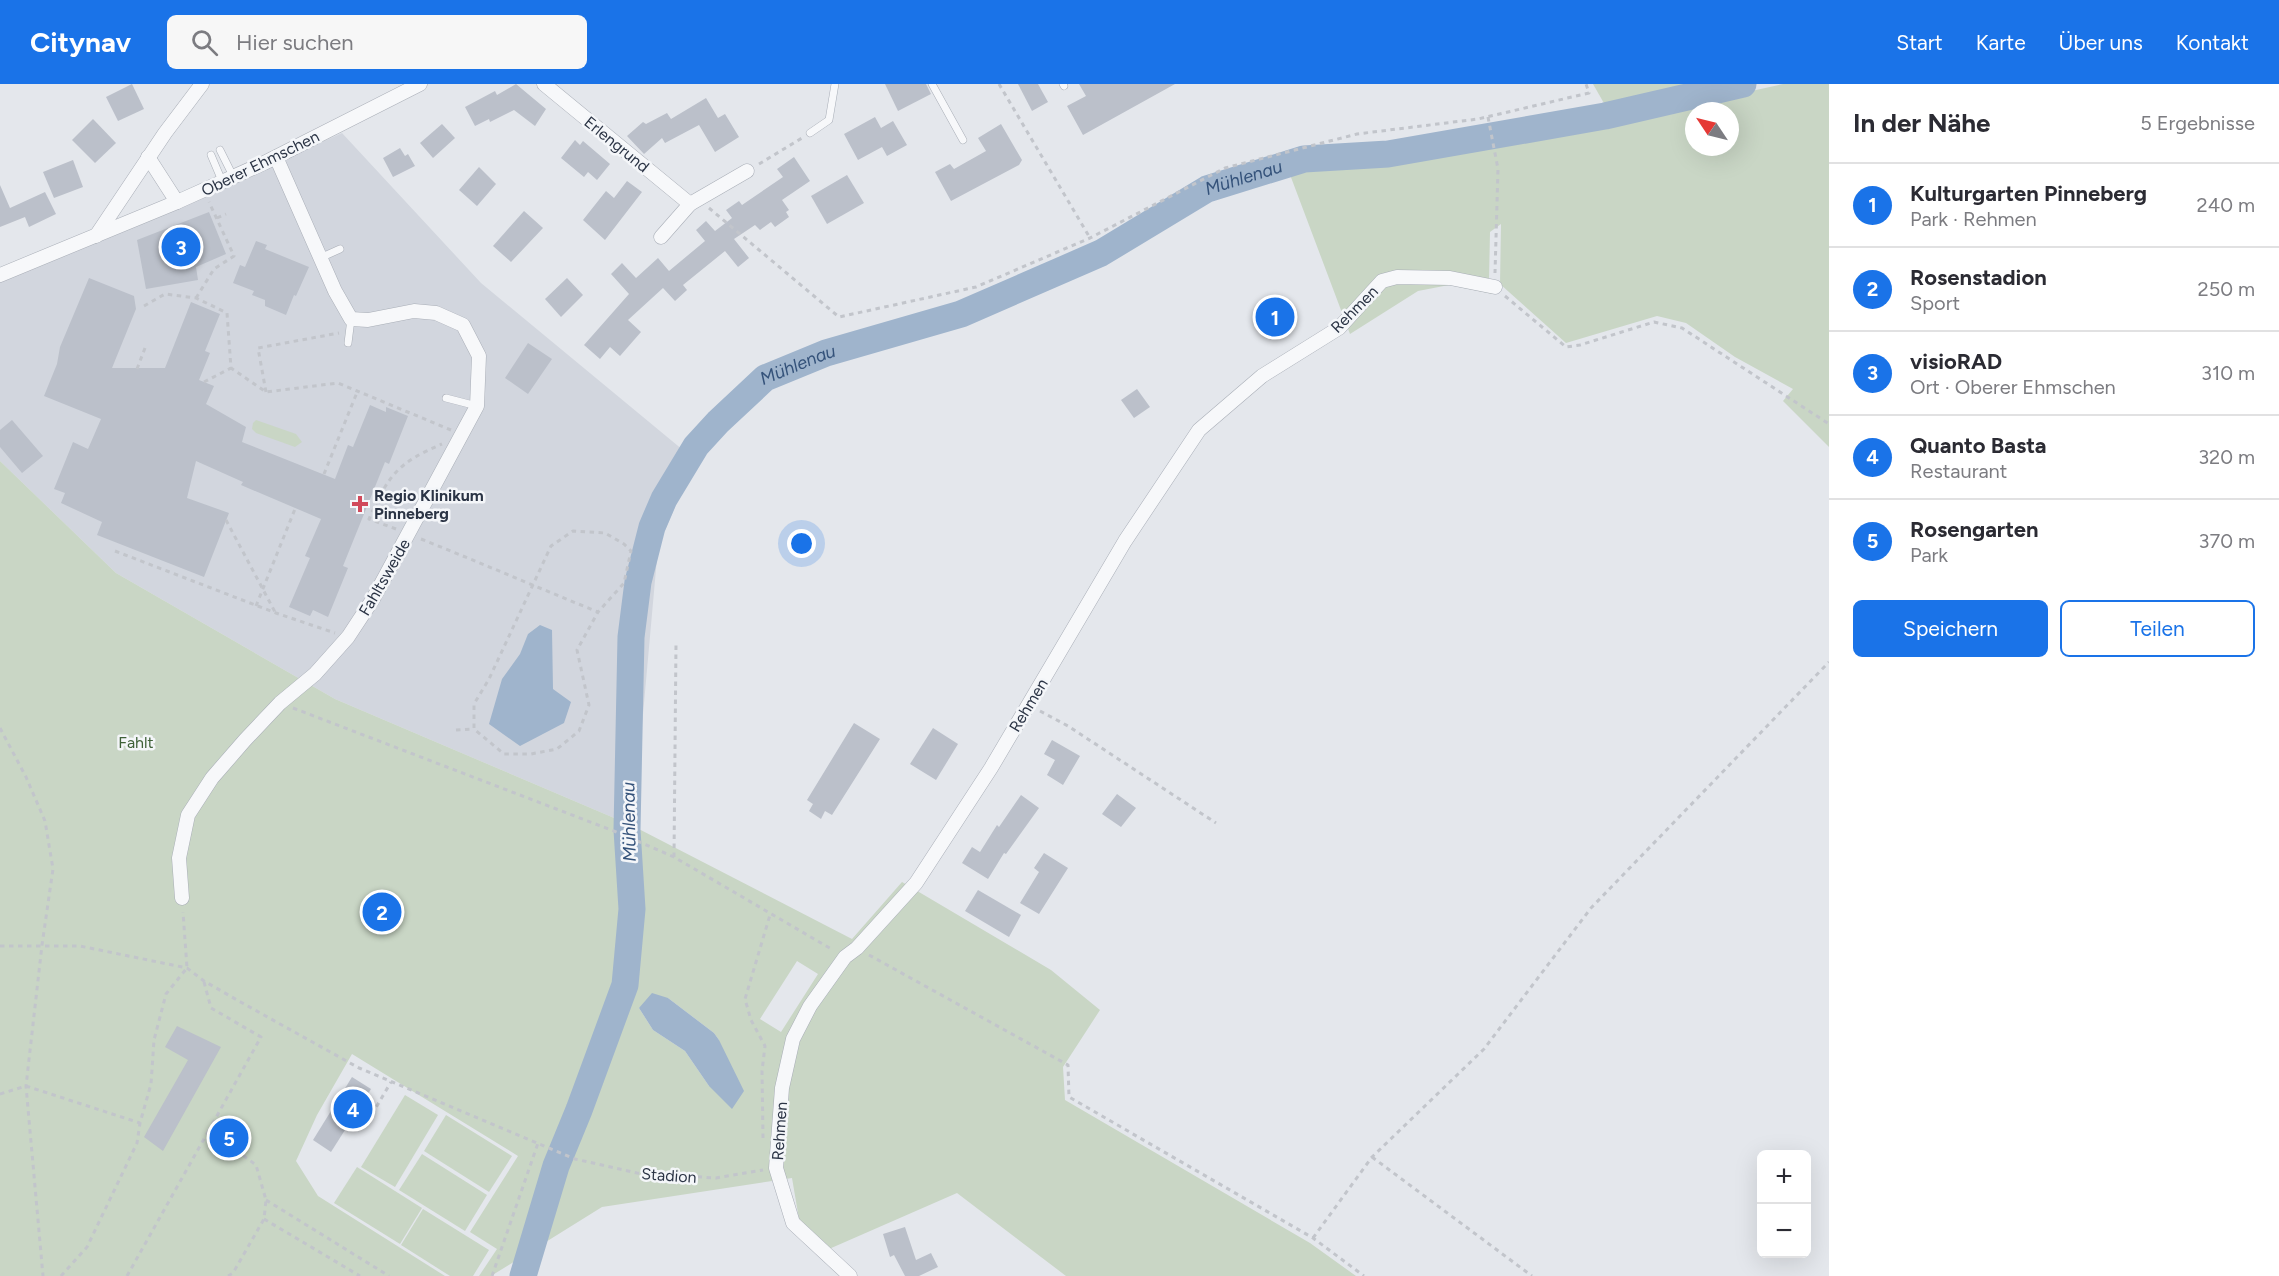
<!DOCTYPE html>
<html lang="de">
<meta charset="utf-8">
<style>
:root{--surface:#fff;--page:#f7f7f7;--text:#2b2b33;--muted:#7c7c81;--line:#e1e1e2;--accent:#1a73e8}
body{margin:0;font-family:Figtree,sans-serif;background:var(--page);color:var(--text)}
.controls{position:absolute;right:18px;bottom:18px;display:grid;overflow:hidden;border-radius:9px;box-shadow:0 6px 24px #0002}
.controls button{width:54px;height:54px;display:grid;place-items:center;padding:0;border:0;border-bottom:2px solid var(--line);background:var(--surface);color:var(--text);font:30px sans-serif}
.compass{position:absolute;left:1685px;top:18px;width:54px;height:54px;border-radius:50%;background:var(--surface);box-shadow:0 6px 24px #0002;rotate:305deg}
.you{position:absolute;left:802px;top:460px;width:21px;height:21px;margin:-15px;border:4px solid #fff;border-radius:50%;background:#1a73e8;box-shadow:0 0 0 9px #1a73e833}
.badge{display:grid;place-items:center;width:39px;height:39px;border-radius:50%;background:var(--accent);color:#fff;font-size:20px;font-weight:700}
.pin{position:absolute;translate:-50% -50%;border:3px solid #fff;box-shadow:0 2px 6px #0006}
.list{margin:0;padding:0;list-style:none}
h2{display:flex;justify-content:space-between;align-items:center;height:78px;margin:0;padding:0 24px;font-size:26px}
h2 small{font-size:20px;font-weight:400;color:var(--muted)}
.list li{display:grid;grid-template-columns:39px 1fr auto;gap:18px;align-items:center;box-sizing:border-box;height:84px;padding:0 24px;border-top:2px solid var(--line)}
.list b{display:block;font-size:22px;white-space:nowrap}
.list p{margin:0;font-size:20px;white-space:nowrap;color:var(--muted)}
.list em{font-size:20px;font-style:normal;color:var(--muted)}
.actions{display:flex;gap:12px;padding:18px 24px}
.actions a{flex:1;padding:14px 0;border:2px solid var(--accent);border-radius:9px;text-align:center;font-size:21px;color:var(--accent)}
.actions .main{background:var(--accent);color:#fff}
.icon{flex:none;width:33px;height:33px;fill:none;stroke:currentColor;stroke-width:2;stroke-linecap:round;stroke-linejoin:round}
.map{position:relative;flex:none;width:1829px;height:1192px;overflow:hidden}
header{display:flex;align-items:center;gap:36px;box-sizing:border-box;height:84px;padding:0 30px;background:var(--accent);color:#fff}
header strong{font-size:28px}
nav{display:flex;gap:33px;margin-inline-start:auto;font-size:21px}
.search{width:420px;height:54px;background:var(--page);display:flex;align-items:center;gap:15px;box-sizing:border-box;padding:0 21px;border-radius:9px;color:var(--muted);font-size:22px}
main{display:flex}
aside{flex:1;background:var(--surface)}
.map>svg:first-child{display:block}
.built{fill:#d2d6de}
.green{fill:#c9d6c5;fill-rule:evenodd}
.water{fill:#9fb4cc}
.lines{fill:none;stroke-linecap:round;stroke-linejoin:round}
.river{stroke:#9fb4cc;stroke-width:27}
.building{fill:#bbc0ca}
.service-casing{stroke:#a9aeb7;stroke-width:8}
.minor-casing{stroke:#a9aeb7;stroke-width:15}
.path{stroke:#c2c5cb;stroke-width:3;stroke-dasharray:4.5 4.5;stroke-linecap:butt}
.service{stroke:#f7f8fa;stroke-width:7}
.minor{stroke:#f7f8fa;stroke-width:14}
.poi-dot{fill:#d1495b;stroke:#f4f6f9;stroke-width:2}
.labels{text-anchor:middle;stroke-width:5;stroke-linejoin:round;paint-order:stroke}
.street-label{font-size:16px;fill:#2b3445;stroke:#f4f6f9}
.poi-label{font-size:16px;font-weight:bold;fill:#2b3445;stroke:#f4f6f9;text-anchor:start}
.park-label{font-size:16px;fill:#3f6138;stroke:#f4f6f9}
.water-label{font-size:18px;font-style:italic;fill:#34527a;stroke:#f4f6f9}
</style>
<header>
<strong>Citynav</strong>
<div class="search"><svg class="icon" aria-label="search" viewBox="0 0 24 24"><circle cx="10" cy="10" r="6"/><path d="M15 15l6 6"/></svg>Hier suchen</div>
<nav><a>Start</a><a>Karte</a><a>Über uns</a><a>Kontakt</a></nav>
</header>
<main>
<div class="map">
<svg width="1829" height="1192" viewBox="0 0 1829 1192">
<rect width="100%" height="100%" fill="#e4e7ec"/>
<polygon class="built" points="342,49 481,199 695,376 658,463 633,742 335,615 116,489 0,377 0,198 209,110"/>
<g class="green">
<polygon points="1593,0 1699,0 1605,21"/>
<path d="M 1783,0 L 1829,0 L 1829,363 L 1783,317 L 1793,305 L 1735,273 L 1686,239 L 1657,232 L 1566,259 L 1500,200 L 1501,140 L 1490,148 L 1489,196 L 1493,210 L 1449,201 L 1418,207 L 1350,250 L 1289,88 L 1381,79 L 1610,38 ZM 1694,27 L 1730,27 L 1730,63 L 1694,63 Z"/>
<polygon points="256,336 296,350 302,358 295,363 256,349 252,345 253,339"/>
<path d="M 0,377 L 116,489 L 335,615 L 633,742 L 852,855 L 902,798 L 1051,886 L 1100,926 L 1063,983 L 1065,1016 L 1310,1159 L 1356,1192 L 1066,1192 L 957,1109 L 829,1165 L 799,1135 L 792,1094 L 602,1123 L 491,1192 L 479,1192 L 497,1165 L 470,1148 L 518,1072 L 352,970 L 317,1031 L 296,1077 L 318,1112 L 445,1192 L 0,1192 ZM 797,877 L 818,890 L 781,948 L 760,935 ZM 668,914 L 714,949 L 719,956 L 709,1002 L 685,967 L 653,946 L 639,924 Z"/>
<polygon points="405,1011 438,1031 395,1103 361,1083"/>
<polygon points="446,1031 512,1072 489,1108 424,1067"/>
<polygon points="422,1070 487,1111 465,1147 399,1106"/>
<polygon points="357,1083 422,1124 400,1160 334,1119"/>
<polygon points="423,1125 489,1166 473,1192 450,1192 401,1161"/>
</g>
<g class="water">
<polygon points="540,541 552,546 553,605 571,618 564,639 520,662 489,640 502,595 520,570 528,550"/>
<polygon points="652,909 668,914 714,949 719,956 744,1007 732,1025 709,1002 685,967 653,946 639,924"/>
</g>
<g class="lines">
<path class="river" id="s1" d="M 523,1192 L 556,1082 L 579,1026 L 625,901 L 632,825 L 627,746 L 631,553 L 638,498 L 652,443 L 664,415 L 696,362 L 718,338 L 765,294 L 826,269 L 961,230 L 1101,169 L 1207,105 L 1304,75 L 1388,70 L 1605,32 L 1743,0"/>
</g>
<g class="building">
<polygon points="132,0 144,25 118,37 106,13"/>
<polygon points="516,0 546,25 535,42 514,26 490,38 489,35 475,42 465,23 495,7 497,11"/>
<polygon points="885,0 926,0 931,10 898,27"/>
<polygon points="1018,0 1038,0 1048,18 1032,27"/>
<polygon points="1079,0 1175,0 1083,51 1067,22 1086,12"/>
<polygon points="706,14 718,34 725,30 739,53 715,68 699,41 665,59 662,54 644,70 627,52 643,38 646,40 667,29 671,35"/>
<polygon points="875,33 881,44 893,37 907,61 887,72 882,63 858,76 844,50"/>
<polygon points="93,35 116,59 95,79 72,56"/>
<polygon points="442,40 455,54 433,74 420,59"/>
<polygon points="1001,40 1022,76 1019,81 951,117 935,88 950,80 954,85 986,67 978,54"/>
<polygon points="575,56 580,61 583,57 610,80 597,96 588,88 584,93 561,74"/>
<polygon points="400,64 405,72 408,70 415,82 393,93 383,74"/>
<polygon points="794,73 810,97 782,116 789,126 786,128 789,133 775,143 771,138 760,146 755,141 734,155 749,174 738,183 725,167 683,201 687,206 675,217 663,204 628,236 641,248 620,272 610,263 600,275 584,261 629,210 611,190 622,179 636,194 658,174 669,187 705,157 696,146 706,137 715,147 732,134 726,126 739,117 742,121 783,93 777,85"/>
<polygon points="73,76 83,103 54,114 43,88"/>
<polygon points="479,83 496,100 477,122 459,106"/>
<polygon points="847,91 864,119 827,140 811,112"/>
<polygon points="627,97 642,108 605,156 583,136 606,107 614,114"/>
<polygon points="0,101 10,124 45,108 56,130 29,143 25,133 0,143"/>
<polygon points="524,127 543,144 511,178 493,162"/>
<polygon points="209,128 226,170 196,183 198,196 146,205 137,156"/>
<polygon points="256,157 267,161 265,165 309,183 296,212 294,211 286,231 265,222 265,216 252,211 254,207 233,199 240,181 245,183"/>
<polygon points="89,194 134,212 136,225 112,284 165,284 191,218 220,230 205,267 210,269 199,296 214,302 206,320 246,343 242,358 335,395 348,361 353,363 370,321 386,328 386,323 408,332 389,380 385,378 343,482 348,484 328,533 313,526 310,532 289,523 310,474 305,472 321,435 241,401 243,398 196,377 187,414 229,429 204,493 97,451 102,438 61,419 65,409 54,405 73,358 88,365 101,335 44,312 57,280 60,263"/>
<polygon points="567,194 583,211 561,233 545,215"/>
<polygon points="1276,217 1289,235 1274,246 1261,228"/>
<polygon points="528,259 552,275 528,310 505,294"/>
<polygon points="1137,305 1150,323 1134,334 1121,316"/>
<polygon points="12,336 43,372 22,389 0,363 0,346"/>
<polygon points="854,639 880,655 832,731 825,727 821,735 809,727 813,720 807,716"/>
<polygon points="933,644 958,660 936,696 910,680"/>
<polygon points="1052,656 1080,672 1063,701 1047,691 1055,676 1044,670"/>
<polygon points="1117,710 1136,724 1121,743 1102,730"/>
<polygon points="1021,711 1039,724 1006,770 1004,769 988,795 962,779 972,763 980,768 997,741 999,743"/>
<polygon points="1044,769 1068,784 1039,830 1020,819 1039,788 1034,784"/>
<polygon points="978,806 1021,831 1009,853 965,827"/>
<polygon points="177,942 221,963 163,1067 144,1053 188,976 165,963"/>
<polygon points="352,993 371,1005 331,1068 313,1056"/>
<polygon points="905,1143 916,1176 931,1169 938,1183 919,1192 905,1192 894,1171 890,1173 883,1150"/>
</g>
<g class="lines">
<g class="service-casing">
<g id="service">
<polyline points="932,0 963,56"/>
<polyline points="1063,0 1064,2"/>
<polyline points="810,49 829,36 835,0"/>
<polyline points="220,66 233,92"/>
<polyline points="211,71 222,97"/>
<polyline points="320,174 340,165"/>
<polyline points="348,259 351,235"/>
<polyline points="446,314 477,322"/>
</g>
</g>
<g class="minor-casing">
<g id="minor">
<polyline points="544,0 690,120"/>
<polyline points="148,73 177,118"/>
<polyline points="96,152 165,49 202,0"/>
<polyline points="661,153 690,120 747,87"/>
<polyline points="0,191 177,118 264,79 420,0"/>
<polyline points="182,814 179,774 188,731 212,694 245,656 280,619 315,590 348,553 373,515 477,322 479,272 463,241 436,229 414,227 368,236 351,235 335,207 276,73"/>
<polyline points="850,1192 793,1139 776,1084 782,1004 793,955 810,922 845,873 857,864 916,799 991,684 1125,457 1199,346 1262,292 1339,244 1382,197 1397,193 1450,194 1495,203"/>
</g>
</g>
<g class="path">
<polyline points="999,0 1090,154"/>
<polyline points="1488,33 1498,85 1495,189"/>
<polyline points="759,80 802,54"/>
<polyline points="709,124 839,233 976,203 1090,154 1225,84 1357,50 1478,35 1589,9 1586,0"/>
<polyline points="217,134 226,130"/>
<polyline points="1505,212 1566,263 1580,261 1654,238 1682,244 1829,340"/>
<polyline points="196,214 214,185 234,172 209,118"/>
<polyline points="144,222 165,210 196,214 227,229 231,284 266,308 338,299 451,346"/>
<polyline points="137,285 145,264"/>
<polyline points="204,298 231,284"/>
<polyline points="266,308 258,264 339,249"/>
<polyline points="324,390 358,306"/>
<polyline points="226,436 275,528"/>
<path d="M 396,445 L 369,435 C 388,392 397,379 442,360"/>
<path d="M 421,455 C 481,479 539,504 598,528 L 624,499 L 631,467 L 624,460 L 605,449 L 573,447 L 551,462 L 489,595 L 474,620 L 474,645 L 504,670 L 531,670 L 557,665 L 579,647 L 589,621 L 577,566 L 598,528"/>
<polyline points="115,467 276,529 335,549"/>
<polyline points="256,522 295,425"/>
<polyline points="293,624 619,749 674,773 833,866"/>
<polyline points="1040,627 1068,642 1216,739"/>
<polyline points="0,644 26,693 45,737 53,785 42,861 26,1002 43,1192"/>
<polyline points="456,646 474,645"/>
<polyline points="674,773 676,559"/>
<polyline points="0,862 80,862 187,884 204,897 237,916 359,984 575,1075 637,1089 716,1094 763,1086"/>
<polyline points="869,871 1068,981 1069,1013 1313,1154 1364,1192"/>
<polyline points="204,898 211,924 261,953 209,1046 256,1081 266,1116 264,1135 233,1189 228,1192"/>
<polyline points="0,1010 26,1002 140,1039"/>
<polyline points="364,1030 371,1032 391,998"/>
<polyline points="763,1054 762,987 765,962 751,936 745,915 770,831"/>
<polyline points="1372,1073 1532,1192"/>
<polyline points="266,1116 389,1192"/>
<polyline points="264,1135 360,1192"/>
<polyline points="1313,1154 1372,1073 1484,965 1591,824 1829,578"/>
<polyline points="61,1192 87,1163 137,1059 140,1039 151,1000 154,956 166,910 187,884 183,828"/>
<polyline points="127,1192 209,1046"/>
<polyline points="492,1192 538,1059"/>
</g>
<use href="#service" class="service"/>
<use href="#minor" class="minor"/>
</g>
<path class="poi-dot" d="M357 411h6v6h6v6h-6v6h-6v-6h-6v-6h6z"/>
<g class="labels">
<g class="street-label">
<text transform="translate(617 60) rotate(39)" y="6">Erlengrund</text>
<text transform="translate(260 79) rotate(-26)" y="6">Oberer Ehmschen</text>
<text transform="translate(1354 225) rotate(-45)" y="6">Rehmen</text>
<text transform="translate(384 493) rotate(-60)" y="6">Fahltsweide</text>
<text transform="translate(1028 621) rotate(-59)" y="6">Rehmen</text>
<text transform="translate(779 1047) rotate(-86)" y="6">Rehmen</text>
<text transform="translate(669 1091) rotate(4)" y="6">Stadion</text>
</g>
<g class="poi-label">
<text x="374" y="417">Regio Klinikum<tspan x="374" dy="18">Pinneberg</tspan></text>
</g>
<g class="park-label">
<text x="136" y="664">Fahlt</text>
</g>
<g class="water-label">
<text dy="6" stroke="none"><textPath href="#s1" startOffset="1480">Mühlenau</textPath></text>
<text dy="6" stroke="none"><textPath href="#s1" startOffset="994">Mühlenau</textPath></text>
<text transform="translate(629 738) rotate(-91)" y="6">Mühlenau</text>
</g>
</g>
</svg>
<div class="controls">
<button>+</button>
<button>−</button>
</div>
<svg class="compass" viewBox="-18 -18 36 36"><path d="M0-13l5 13h-10z" fill="#e53935"/><path d="M0 13l5-13h-10z" fill="#7c7c81"/></svg>
<div class="you"></div>
<div class="pin badge" style="left:1275px;top:233px">1</div>
<div class="pin badge" style="left:382px;top:828px">2</div>
<div class="pin badge" style="left:181px;top:163px">3</div>
<div class="pin badge" style="left:353px;top:1025px">4</div>
<div class="pin badge" style="left:229px;top:1054px">5</div>
</div>
<aside>
<h2>In der Nähe<small>5 Ergebnisse</small></h2>
<ul class="list">
<li><span class="badge">1</span><div><b>Kulturgarten Pinneberg</b><p>Park · Rehmen</p></div><em>240 m</em></li>
<li><span class="badge">2</span><div><b>Rosenstadion</b><p>Sport</p></div><em>250 m</em></li>
<li><span class="badge">3</span><div><b>visioRAD</b><p>Ort · Oberer Ehmschen</p></div><em>310 m</em></li>
<li><span class="badge">4</span><div><b>Quanto Basta</b><p>Restaurant</p></div><em>320 m</em></li>
<li><span class="badge">5</span><div><b>Rosengarten</b><p>Park</p></div><em>370 m</em></li>
</ul>
<div class="actions"><a class="main">Speichern</a><a>Teilen</a></div>
</aside>
</main>
